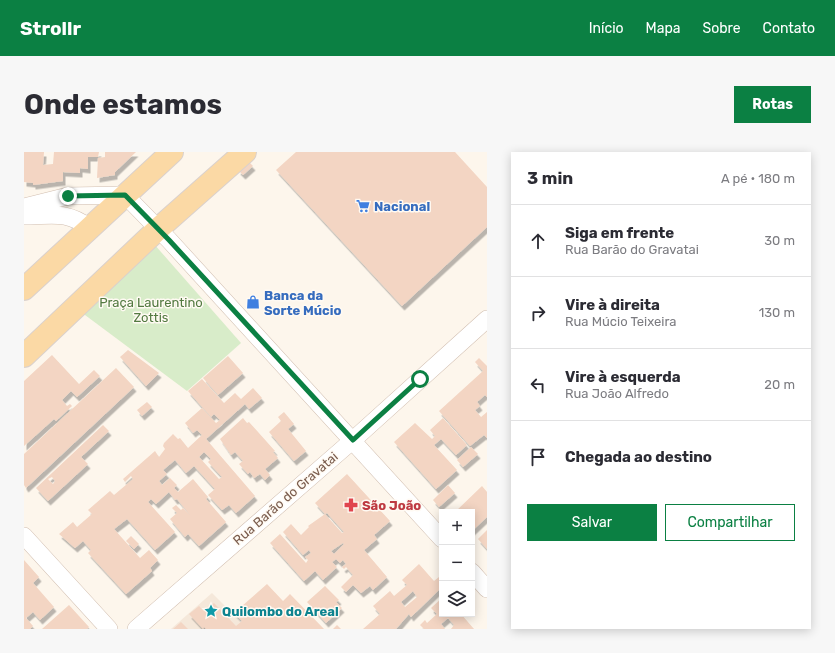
<!DOCTYPE html>
<html lang="pt">
<meta charset="utf-8">
<style>
:root{--surface:#fff;--page:#f7f7f7;--text:#2b2b33;--muted:#7c7c81;--line:#e1e1e2;--accent:#0b8043}
body{margin:0;font-family:Rubik,sans-serif;background:var(--page);color:var(--text)}
.controls{position:absolute;right:12px;bottom:12px;display:grid;overflow:hidden;border-radius:0px;box-shadow:0 2px 10px #0003}
.controls button{width:36px;height:36px;display:grid;place-items:center;padding:0;border:0;border-bottom:1px solid var(--line);background:var(--surface);color:var(--text);font:20px sans-serif}
.stop{position:absolute;width:12px;height:12px;margin:-9px;border:3px solid #0b8043;border-radius:50%;background:#fff}
.stop.end{background:#0b8043;border-color:#fff;box-shadow:0 1px 4px #0008}
.list{margin:0;padding:0;list-style:none}
h2{display:flex;justify-content:space-between;align-items:center;height:52px;margin:0;padding:0 16px;font-size:17px}
h2 small{font-size:13px;font-weight:400;color:var(--muted)}
.list li{display:grid;grid-template-columns:26px 1fr auto;gap:12px;align-items:center;box-sizing:border-box;height:72px;padding:0 16px;border-top:1px solid var(--line)}
.list b{display:block;font-size:15px;white-space:nowrap}
.list p{margin:0;font-size:13px;white-space:nowrap;color:var(--muted)}
.list em{font-size:13px;font-style:normal;color:var(--muted)}
.actions{display:flex;gap:8px;padding:12px 16px}
.actions a{flex:1;padding:9px 0;border:1px solid var(--accent);border-radius:0px;text-align:center;font-size:14px;color:var(--accent)}
.actions .main{background:var(--accent);color:#fff}
.icon{flex:none;width:22px;height:22px;fill:none;stroke:currentColor;stroke-width:2;stroke-linecap:round;stroke-linejoin:round}
.map{position:relative;flex:none;width:463px;height:477px;overflow:hidden;border-radius:0px}
header{display:flex;align-items:center;gap:24px;box-sizing:border-box;height:56px;padding:0 20px;background:var(--accent);color:#fff}
header strong{font-size:19px}
nav{display:flex;gap:22px;margin-inline-start:auto;font-size:14px}
.intro{display:flex;align-items:center;justify-content:space-between;box-sizing:border-box;height:96px;padding:0 24px}
h1{margin:0;font-size:28px}
.button{padding:10px 18px;border-radius:0px;background:var(--accent);color:#fff;font-size:14px;font-weight:700}
main{display:flex;gap:24px;padding:0 24px}
aside{flex:1;background:var(--surface);border-radius:0px;box-shadow:0 2px 10px #0003}
.map>svg:first-child{display:block}
.residential{fill:#f5e8da}
.green{fill:#d8ecc9}
.building{fill:#f3d5c3;fill-rule:evenodd;filter:url(#shadow)}
.lines{fill:none;stroke-linecap:round;stroke-linejoin:round}
.minor-casing{stroke:#d1beb0;stroke-width:18}
.major-casing{stroke:#dad1cd;stroke-width:24}
.minor{stroke:#fff;stroke-width:17}
.major{stroke:#fbd9a5;stroke-width:22}
.route{stroke:#0b8043;stroke-width:5}
.labels{text-anchor:middle;stroke-width:3;stroke-linejoin:round;paint-order:stroke}
.shop-label{font-size:13px;font-weight:bold;fill:#366cbe;stroke:#fffaf3;text-anchor:start}
.park-label{font-size:13px;fill:#537a41;stroke:#fffaf3}
.street-label{font-size:13px;fill:#7a5c4d;stroke:#fffaf3}
.health-label{font-size:13px;font-weight:bold;fill:#be3a42;stroke:#fffaf3;text-anchor:start}
.culture-label{font-size:13px;font-weight:bold;fill:#0d838f;stroke:#fffaf3;text-anchor:start}
</style>
<header>
<strong>Strollr</strong>
<nav><a>Início</a><a>Mapa</a><a>Sobre</a><a>Contato</a></nav>
</header>
<div class="intro"><h1>Onde estamos</h1><a class="button">Rotas</a></div>
<main>
<div class="map">
<svg width="463" height="477" viewBox="0 0 463 477">
<defs>
<filter id="shadow"><feDropShadow dx="2.5" dy="4.5" stdDeviation="0" flood-color="#0004"/></filter>
</defs>
<rect width="100%" height="100%" fill="#fdf6ec"/>
<polygon class="residential" points="188,441 224,477 147,477"/>
<polygon class="green" points="130,92 217,191 163,239 57,160"/>
<g class="building">
<polygon points="0,0 20,0 19,13 29,12 30,0 75,0 74,5 64,5 64,17 56,16 56,21 39,20 39,29 9,33 9,31 0,30"/>
<polygon points="81,0 112,0 91,20 91,23 73,26 74,6 81,5"/>
<polygon points="272,0 431,0 463,35 463,75 378,154 252,18"/>
<polygon points="224,9 229,14 219,23 214,18"/>
<polygon points="104,198 135,221 122,234 96,205"/>
<polygon points="28,203 55,232 70,218 76,224 53,245 47,239 38,248 43,254 46,252 48,254 32,269 30,267 0,294 0,229"/>
<polygon points="204,204 219,221 194,243 179,226"/>
<polygon points="455,206 463,214 463,245 461,243 453,250 456,254 451,258 457,265 463,260 463,286 460,283 446,294 415,259 459,219 451,210"/>
<polygon points="92,216 110,235 2,336 0,333 0,302"/>
<path d="M 178,227 L 200,251 L 211,241 L 217,247 L 229,236 L 238,246 L 225,257 L 221,252 L 182,287 L 231,344 L 212,361 L 205,353 L 198,358 L 184,343 L 191,337 L 170,314 L 162,321 L 151,308 L 139,318 L 143,322 L 135,329 L 138,333 L 146,326 L 153,333 L 150,336 L 154,340 L 169,327 L 184,345 L 182,347 L 202,370 L 175,394 L 164,382 L 161,385 L 146,367 L 153,361 L 148,356 L 152,353 L 157,358 L 159,356 L 166,363 L 153,347 L 151,348 L 145,340 L 132,352 L 127,347 L 124,350 L 151,380 L 131,398 L 103,367 L 90,377 L 116,406 L 125,398 L 134,408 L 126,416 L 128,419 L 102,442 L 64,401 L 67,398 L 59,389 L 51,396 L 35,382 L 49,370 L 53,375 L 68,362 L 64,358 L 86,339 L 90,343 L 109,327 L 107,324 L 101,330 L 99,327 L 131,299 L 135,305 L 141,297 L 139,294 L 140,291 L 149,282 L 154,287 L 156,286 L 164,296 L 178,283 L 173,278 L 169,281 L 161,271 L 178,256 L 192,271 L 196,268 L 190,262 L 187,265 L 164,239 ZM 180,300 L 187,307 L 184,310 L 198,325 L 195,327 L 175,305 Z"/>
<polygon points="123,250 128,255 118,264 113,258"/>
<polygon points="260,260 270,272 264,277 282,299 270,309 245,280 257,269 254,265"/>
<polygon points="219,266 223,271 225,270 251,299 249,300 254,306 241,317 246,323 241,328 236,322 230,326 226,320 224,322 215,312 219,309 211,300 207,303 196,287"/>
<polygon points="419,266 443,293 432,303 417,287 410,293 433,318 412,337 370,290 391,271 408,287 411,284 406,278"/>
<path d="M 79,273 L 85,279 L 57,305 L 64,312 L 24,349 L 12,336 ZM 28,325 L 31,329 L 29,332 L 24,327 Z"/>
<polygon points="447,295 454,302 439,315 433,308"/>
<path d="M 323,322 L 366,369 L 350,383 L 353,387 L 340,398 L 363,425 L 349,438 L 346,434 L 337,441 L 329,433 L 322,440 L 317,435 L 329,423 L 322,415 L 320,417 L 318,415 L 322,412 L 319,408 L 316,411 L 312,407 L 308,410 L 313,415 L 299,428 L 291,419 L 280,429 L 246,391 L 256,382 L 282,411 L 284,408 L 281,405 L 287,401 L 285,398 L 279,403 L 259,380 L 267,372 L 277,383 L 285,375 L 284,374 L 301,362 L 291,351 ZM 303,361 L 320,380 L 318,381 L 301,362 ZM 319,391 L 320,392 L 310,402 L 307,399 Z"/>
<polygon points="424,333 431,341 415,355 409,348"/>
<polygon points="458,334 463,340 463,365 448,379 448,360 431,360"/>
<polygon points="463,378 463,397 454,387"/>
<polygon points="107,384 115,392 110,397 102,389"/>
<polygon points="0,408 15,425 9,431 30,455 16,468 9,460 2,466 9,474 6,477 0,477"/>
<path d="M 395,412 L 410,429 L 415,425 L 418,429 L 418,435 L 387,465 L 385,462 L 372,477 L 339,477 L 356,462 L 349,454 L 366,439 L 370,444 L 383,433 L 378,428 ZM 389,439 L 393,445 L 381,455 L 377,450 Z"/>
<polygon points="243,432 259,449 266,442 300,477 182,477 180,475 179,477 165,462 175,454 180,459 190,451 212,474 218,469 210,461"/>
<polygon points="301,434 315,448 312,450 318,456 302,471 283,450"/>
<polygon points="418,446 418,462 437,462 450,477 427,477 430,473 424,466 417,472 421,477 400,477 396,473 401,468 403,471 413,462 407,456"/>
<polygon points="45,453 65,475 63,477 18,477"/>
<polygon points="157,470 164,477 149,477"/>
<polygon points="313,473 317,477 309,477"/>
</g>
<g class="lines">
<g class="minor-casing">
<g id="minor">
<polyline points="0,55 44,44 101,43 145,88 418,387"/>
<path d="M 0,64 C 28,64 42,58 66,76"/>
<polyline points="0,384 85,477"/>
<polyline points="448,420 463,437"/>
<polyline points="112,477 329,288 463,167"/>
</g>
</g>
<g class="major-casing">
<g id="major">
<polyline points="0,137 148,0"/>
<polyline points="0,204 134,77 221,0"/>
</g>
</g>
<use href="#minor" class="minor"/>
<use href="#major" class="major"/>
</g>
<g class="lines">
<polyline class="route" points="44,44 101,43 145,88 329,288 396,227"/>
</g>
<defs>
<g id="supermarket-bare" transform="scale(1.08)"><path d="M-6-5.5h2.5l.6 2H6L4.5 2H-2.5L-4.4-4H-6ZM-1.5 3.2a1.3 1.3 0 1 0 .1 0ZM3 3.2a1.3 1.3 0 1 0 .1 0Z" fill="#3f7fe0" stroke="#fffaf3" stroke-width="2.5" paint-order="stroke"/></g>
<g id="shop-bare" transform="scale(1.08)"><path d="M-5-2.5h2.3a2.7 3.5 0 0 1 5.4 0H5L5.5 6h-11ZM-1.5-2.5h3a1.5 2.3 0 0 0-3 0Z" fill="#3f7fe0" stroke="#fffaf3" stroke-width="2.5" paint-order="stroke"/></g>
<g id="pharmacy-bare" transform="scale(1.08)"><path d="M-2-6h4v4h4v4h-4v4h-4v-4h-4v-4h4Z" fill="#e0444e" stroke="#fffaf3" stroke-width="2.5" paint-order="stroke"/></g>
<g id="sight-bare" transform="scale(1.08)"><path d="M0-6L1.8-2.2L6-1.7L2.9 1.2L3.7 5.4L0 3.3L-3.7 5.4L-2.9 1.2L-6-1.7L-1.8-2.2Z" fill="#0f9aa8" stroke="#fffaf3" stroke-width="2.5" paint-order="stroke"/></g>
</defs>
<g fill-rule="evenodd">
<use href="#supermarket-bare" x="339" y="54"/>
<use href="#shop-bare" x="229" y="150"/>
<use href="#pharmacy-bare" x="327" y="353"/>
<use href="#sight-bare" x="187" y="459"/>
</g>
<g class="labels">
<g class="shop-label">
<text x="350" y="59">Nacional</text>
<text x="240" y="148">Banca da<tspan x="240" dy="15">Sorte Múcio</tspan></text>
</g>
<g class="park-label">
<text x="127" y="155">Praça Laurentino<tspan x="127" dy="15">Zottis</tspan></text>
</g>
<g class="street-label">
<text transform="translate(261 346) rotate(-41)" y="5">Rua Barão do Gravatai</text>
</g>
<g class="health-label">
<text x="338" y="358">São João</text>
</g>
<g class="culture-label">
<text x="198" y="464">Quilombo do Areal</text>
</g>
</g>
</svg>
<div class="controls">
<button>+</button>
<button>−</button>
<button><svg class="icon" aria-label="layers" viewBox="0 0 24 24"><path d="M12 4l9 5-9 5-9-5zM3 14l9 5 9-5"/></svg></button>
</div>
<div class="stop" style="left:396px;top:227px"></div>
<div class="stop end" style="left:44px;top:44px"></div>
</div>
<aside>
<h2>3 min<small>A pé · 180 m</small></h2>
<ul class="list">
<li><svg class="icon" aria-label="ahead" viewBox="0 0 24 24"><path d="M12 20V5M6 11l6-6 6 6"/></svg><div><b>Siga em frente</b><p>Rua Barão do Gravatai</p></div><em>30 m</em></li>
<li><svg class="icon" aria-label="right" viewBox="0 0 24 24"><path d="M7 20v-9h11M14 6l5 5-5 5"/></svg><div><b>Vire à direita</b><p>Rua Múcio Teixeira</p></div><em>130 m</em></li>
<li><svg class="icon" aria-label="left" viewBox="0 0 24 24"><path d="M17 20v-9H6M10 6l-5 5 5 5"/></svg><div><b>Vire à esquerda</b><p>Rua João Alfredo</p></div><em>20 m</em></li>
<li><svg class="icon" aria-label="arrive" viewBox="0 0 24 24"><path d="M6 21V4h12l-3 4 3 4H6"/></svg><div><b>Chegada ao destino</b></div></li>
</ul>
<div class="actions"><a class="main">Salvar</a><a>Compartilhar</a></div>
</aside>
</main>
